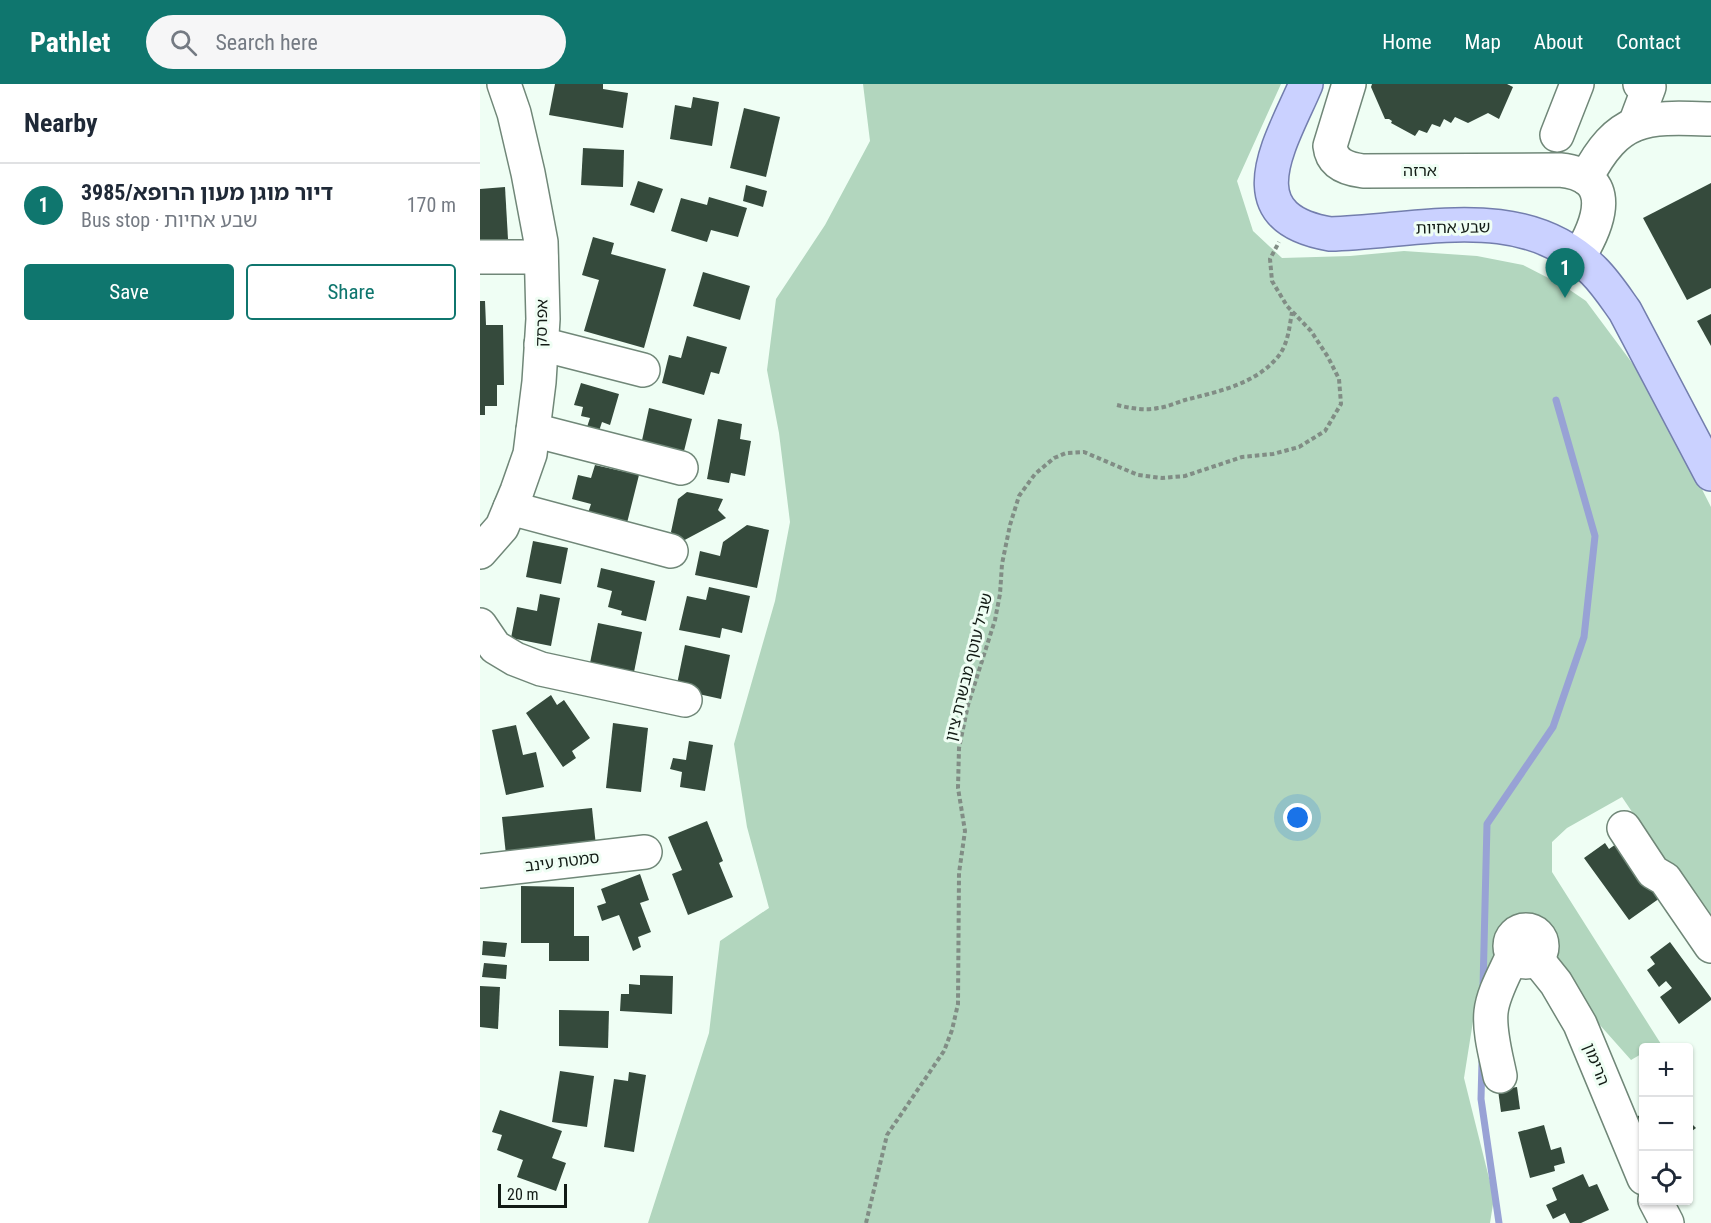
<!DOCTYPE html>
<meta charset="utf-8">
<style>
:root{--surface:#fff;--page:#f6f6f7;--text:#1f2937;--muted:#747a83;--line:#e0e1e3;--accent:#0f766e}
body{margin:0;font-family:"Roboto Condensed","Noto Sans Hebrew",sans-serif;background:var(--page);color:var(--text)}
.controls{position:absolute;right:18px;bottom:18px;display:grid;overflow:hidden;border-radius:6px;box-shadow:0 2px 4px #0004}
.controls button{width:54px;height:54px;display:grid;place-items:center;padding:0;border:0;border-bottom:2px solid var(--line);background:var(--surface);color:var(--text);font:30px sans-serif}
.scale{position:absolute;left:18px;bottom:15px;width:69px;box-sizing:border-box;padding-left:6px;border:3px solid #121b15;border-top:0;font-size:16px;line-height:21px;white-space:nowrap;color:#121b15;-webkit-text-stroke:4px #effef4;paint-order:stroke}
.you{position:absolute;left:818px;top:734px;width:21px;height:21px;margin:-15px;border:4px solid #fff;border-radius:50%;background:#1a73e8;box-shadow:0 0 0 9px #1a73e833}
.badge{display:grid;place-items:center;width:39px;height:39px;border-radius:50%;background:var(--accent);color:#fff;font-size:20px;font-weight:700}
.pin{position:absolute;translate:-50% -50px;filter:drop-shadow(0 2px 3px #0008)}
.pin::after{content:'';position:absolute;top:32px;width:21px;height:18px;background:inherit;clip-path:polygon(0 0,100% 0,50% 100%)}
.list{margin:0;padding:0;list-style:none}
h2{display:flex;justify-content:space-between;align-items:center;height:78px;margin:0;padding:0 24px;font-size:26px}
h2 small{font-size:20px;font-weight:400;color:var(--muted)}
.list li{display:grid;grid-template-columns:39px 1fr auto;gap:18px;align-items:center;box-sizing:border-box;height:84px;padding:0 24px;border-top:2px solid var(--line)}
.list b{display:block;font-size:22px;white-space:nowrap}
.list p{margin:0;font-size:20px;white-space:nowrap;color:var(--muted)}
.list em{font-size:20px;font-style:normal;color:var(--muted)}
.actions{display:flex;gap:12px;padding:18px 24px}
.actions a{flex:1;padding:14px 0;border:2px solid var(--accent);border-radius:6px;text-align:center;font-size:21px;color:var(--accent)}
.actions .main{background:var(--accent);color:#fff}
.icon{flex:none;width:33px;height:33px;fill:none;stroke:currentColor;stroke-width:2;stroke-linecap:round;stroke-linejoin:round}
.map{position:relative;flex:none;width:1231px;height:1139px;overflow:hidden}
header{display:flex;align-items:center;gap:36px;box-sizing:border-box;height:84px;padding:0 30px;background:var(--accent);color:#fff}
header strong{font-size:28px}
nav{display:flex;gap:33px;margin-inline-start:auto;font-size:21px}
.search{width:420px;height:54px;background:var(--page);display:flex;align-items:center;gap:15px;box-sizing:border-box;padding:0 21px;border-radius:33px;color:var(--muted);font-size:22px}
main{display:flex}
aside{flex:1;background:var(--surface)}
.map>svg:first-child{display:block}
.green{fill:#b2d6be}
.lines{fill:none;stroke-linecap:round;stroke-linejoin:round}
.stream{stroke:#98a2d5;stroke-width:7}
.building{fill:#354a3c}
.minor-casing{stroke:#708778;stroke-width:36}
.major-casing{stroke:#737ead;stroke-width:36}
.path{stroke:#818d85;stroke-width:4;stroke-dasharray:4.5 3;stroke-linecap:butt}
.minor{stroke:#fff;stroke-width:33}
.major{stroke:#cad1ff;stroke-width:33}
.labels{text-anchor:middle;stroke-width:6;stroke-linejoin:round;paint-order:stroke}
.street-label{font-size:16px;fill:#121b15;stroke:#effef4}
</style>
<header>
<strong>Pathlet</strong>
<div class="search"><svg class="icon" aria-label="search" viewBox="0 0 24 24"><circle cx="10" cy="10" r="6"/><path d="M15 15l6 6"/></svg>Search here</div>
<nav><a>Home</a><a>Map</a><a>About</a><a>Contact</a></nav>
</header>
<main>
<aside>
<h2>Nearby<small></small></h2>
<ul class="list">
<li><span class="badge">1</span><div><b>דיור מוגן מעון הרופא/3985</b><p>Bus stop · שבע אחיות</p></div><em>170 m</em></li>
</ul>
<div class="actions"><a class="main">Save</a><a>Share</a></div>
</aside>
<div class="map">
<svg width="1231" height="1139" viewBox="0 0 1231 1139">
<rect width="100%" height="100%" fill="#effef4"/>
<polygon class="green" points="383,0 801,0 757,97 773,147 802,174 870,172 924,167 997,172 1043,181 1084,202 1106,217 1170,303 1231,423 1231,845 1142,713 1087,744 1072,758 1072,788 1181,960 1175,963 1164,964 1163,969 1151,976 1119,940 1081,884 1067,841 1044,829 1032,835 1011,880 994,931 984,994 1014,1114 1010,1139 168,1139 229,949 240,857 289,824 267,743 254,660 295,517 310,438 299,349 287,286 296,215 345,141 390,57"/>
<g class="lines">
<g class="stream">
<polyline points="1003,903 1007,740 1073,643 1104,553 1115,452 1076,316"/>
<polyline points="1002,977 1001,1015 1019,1139"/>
</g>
</g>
<g class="building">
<polygon points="75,0 123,0 123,5 148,9 143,44 69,31"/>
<polygon points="892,0 1027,0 1033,3 1019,35 1008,29 988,39 975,33 971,39 964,35 960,43 952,40 947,49 939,46 935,52 911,39 912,37 909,35 905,35 891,3"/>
<polygon points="213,13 239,18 232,62 190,55 195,21 211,24"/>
<polygon points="264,24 300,33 286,93 250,84"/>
<polygon points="103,64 144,66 143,103 101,101"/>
<polygon points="158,97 183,105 174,129 150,121"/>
<polygon points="1231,99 1231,204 1207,216 1163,134"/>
<polygon points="266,101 287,107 283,123 263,117"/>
<polygon points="25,103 28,155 0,156 0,105"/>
<polygon points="229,113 267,124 258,153 231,146 227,158 191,147 201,114 227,121"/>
<polygon points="113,153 134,159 131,170 186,185 164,264 104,247 119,196 102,191"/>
<polygon points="223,188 270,202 260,236 213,222"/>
<polygon points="0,217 5,217 6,241 23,241 24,301 17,301 17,322 5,322 5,331 0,331"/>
<polygon points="1231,230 1231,262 1217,237"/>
<polygon points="207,252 247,263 239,290 231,288 224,311 182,299 189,271 201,274"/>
<polygon points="101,299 139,310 130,341 122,338 119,347 107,343 110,334 101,332 103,323 94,321"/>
<polygon points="169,324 212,335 203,371 161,361"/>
<polygon points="238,335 262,340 260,355 271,357 265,392 251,389 249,399 227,395"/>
<polygon points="115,381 159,391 147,439 108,429 111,420 92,415 98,391 111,394"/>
<polygon points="207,408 243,415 238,426 246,434 199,459 191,448 198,415"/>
<polygon points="267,441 289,446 277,504 215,491 220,467 240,472 243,458"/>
<polygon points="53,457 88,464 81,500 46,493"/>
<polygon points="121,484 175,497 166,537 141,531 142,527 128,523 132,507 117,503"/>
<polygon points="229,503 270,512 262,549 242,544 240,554 199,546 207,512 226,516"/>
<polygon points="60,510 80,514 71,562 31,554 37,523 57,527"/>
<polygon points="118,539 162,548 153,593 109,584"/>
<polygon points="205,561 250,571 241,615 196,605"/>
<polygon points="71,611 77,621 84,616 110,654 92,667 96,674 83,683 46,629"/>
<polygon points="133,639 168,644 161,708 126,704"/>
<polygon points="36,641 43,671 56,668 64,703 26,711 12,646"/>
<polygon points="209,657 233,661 225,707 200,703 202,688 190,685 193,674 206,676"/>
<polygon points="112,724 116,762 26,771 22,733"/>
<polygon points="227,737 243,777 239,779 253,813 208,831 192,790 202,786 188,753"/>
<polygon points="1139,758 1180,814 1149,836 1104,774 1125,759 1129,765"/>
<polygon points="160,790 169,816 160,819 171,848 158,853 161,863 153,867 139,831 122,837 117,822 126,819 121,805"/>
<polygon points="41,802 94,803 94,852 109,852 109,877 69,877 69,859 41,859"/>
<polygon points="3,857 27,859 25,873 2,871"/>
<polygon points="1190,858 1231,914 1231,916 1199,940 1180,913 1192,904 1186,897 1179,903 1167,886 1175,880 1170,873"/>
<polygon points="4,879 27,881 26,895 2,893"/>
<polygon points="160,891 193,892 192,930 140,927 141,910 149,910 149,900 160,901"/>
<polygon points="0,902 20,903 18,945 0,943"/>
<polygon points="79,926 129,927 128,964 79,962"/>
<polygon points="80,987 114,992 107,1043 72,1038"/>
<polygon points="149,988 166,991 154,1068 124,1063 134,995 148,997"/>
<polygon points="1037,1003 1040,1025 1021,1028 1018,1006"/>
<polygon points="20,1026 82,1047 72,1074 86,1079 76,1107 37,1093 43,1076 17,1066 22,1051 12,1048"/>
<polygon points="1164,1027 1164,1042 1156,1034"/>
<polygon points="1208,1036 1216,1044 1208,1050"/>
<polygon points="1064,1041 1071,1066 1081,1063 1085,1079 1074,1082 1075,1087 1050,1094 1038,1048"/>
<polygon points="1103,1090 1109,1103 1117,1100 1129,1126 1101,1139 1090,1139 1085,1129 1073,1135 1066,1121 1077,1116 1072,1104"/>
</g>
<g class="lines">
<g class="minor-casing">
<g id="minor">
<path d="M 869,0 L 850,62 C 852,80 867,85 883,87 L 1080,86 C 1138,92 1119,140 1098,174"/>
<polyline points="1155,40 1169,3 1160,0"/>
<polyline points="1077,51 1097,0"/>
<path d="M 1106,94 C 1139,31 1165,33 1231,35"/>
<polyline points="0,173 61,173"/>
<polyline points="61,260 163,286"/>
<polyline points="53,346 201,384"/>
<polyline points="30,424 191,467"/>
<polyline points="0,468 22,443 37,407 50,370 59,298 63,235 61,158 48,89 34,29 24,0"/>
<polyline points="0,541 15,563 35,575 61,585 205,616"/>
<polyline points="1144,744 1173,788 1185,795 1231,862"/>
<polyline points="0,787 165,768"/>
<circle cx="1046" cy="862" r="16"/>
<polyline points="1056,874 1076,899 1100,940 1164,1094"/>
<path d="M 1020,992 C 1016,972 1009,948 1011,928 C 1013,909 1025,889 1033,871"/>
<polyline points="1175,1116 1187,1139"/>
</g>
</g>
<g class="major-casing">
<path id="major" d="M 826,0 C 802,57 751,133 850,150 C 938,148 1043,115 1114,187 C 1126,199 1135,213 1145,227 L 1231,390"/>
</g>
<g class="path">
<path d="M 637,321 C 650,324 665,327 678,324 C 687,323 696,319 705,316 C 736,308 773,301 796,275 C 808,262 809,245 812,228"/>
<polyline points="386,1139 407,1051 464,967 472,946 478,920 479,789 485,747 478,704 479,664 488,621 515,536 520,510 522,480 530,441 539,412 555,390 574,374 586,369 604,368 658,391 682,394 705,392 762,373 793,370 819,363 845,347 861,320 859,295 848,273 831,247 807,222 792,197 790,175 799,158"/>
</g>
<use href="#minor" class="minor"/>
<use href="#major" class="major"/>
</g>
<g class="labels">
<g class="street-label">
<text x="940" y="92">ארזה</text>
<text transform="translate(973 143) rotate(-1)" y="6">שבע אחיות</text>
<text transform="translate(61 239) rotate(-89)" y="6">אפרסק</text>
<text transform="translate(488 583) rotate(-76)" y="6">שביל עוטף מבשרת ציון</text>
<text transform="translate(82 777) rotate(-7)" y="6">סמטת עינב</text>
<text transform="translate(1117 980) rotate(68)" y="6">הרימון</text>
</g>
</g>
</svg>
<div class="controls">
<button>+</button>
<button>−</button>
<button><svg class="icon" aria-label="locate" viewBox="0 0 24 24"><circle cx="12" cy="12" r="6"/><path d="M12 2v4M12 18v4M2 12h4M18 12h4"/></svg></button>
</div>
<div class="scale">20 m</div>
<div class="you"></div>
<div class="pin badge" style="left:1085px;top:214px">1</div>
</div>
</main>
